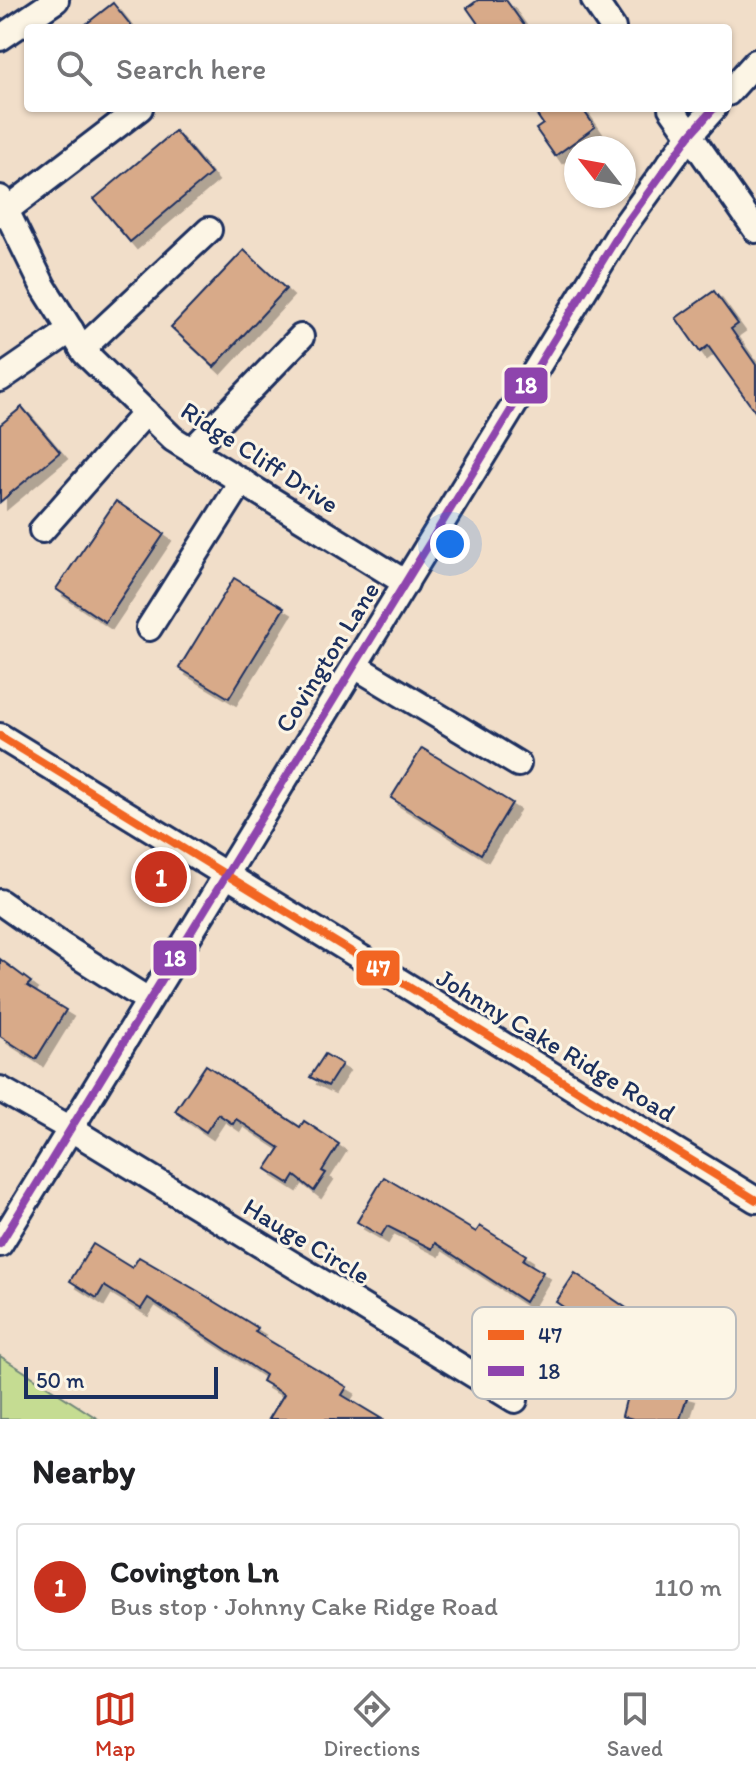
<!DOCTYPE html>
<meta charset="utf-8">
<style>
:root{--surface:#fff;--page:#f2f2f2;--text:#202124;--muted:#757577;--line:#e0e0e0;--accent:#c8321e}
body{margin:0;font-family:Itim,sans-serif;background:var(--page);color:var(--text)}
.compass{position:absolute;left:564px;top:136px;width:72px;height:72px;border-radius:50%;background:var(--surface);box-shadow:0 2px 6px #0004;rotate:301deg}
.scale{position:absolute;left:24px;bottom:20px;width:194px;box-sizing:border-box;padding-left:8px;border:4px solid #1b2f5e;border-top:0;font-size:22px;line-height:28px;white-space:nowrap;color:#1b2f5e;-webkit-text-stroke:6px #fcf5e5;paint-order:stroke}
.you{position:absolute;left:450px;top:544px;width:28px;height:28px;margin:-20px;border:6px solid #fff;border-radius:50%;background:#1a73e8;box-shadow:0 0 0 12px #1a73e833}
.badge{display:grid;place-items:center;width:52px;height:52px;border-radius:50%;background:var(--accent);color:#fff;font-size:26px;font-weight:700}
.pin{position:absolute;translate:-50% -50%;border:4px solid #fff;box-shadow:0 2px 8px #0006}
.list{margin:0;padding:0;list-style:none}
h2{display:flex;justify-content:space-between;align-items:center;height:104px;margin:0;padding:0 32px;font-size:34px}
h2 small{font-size:26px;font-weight:400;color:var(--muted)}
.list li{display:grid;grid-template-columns:52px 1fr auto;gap:24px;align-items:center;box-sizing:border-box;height:128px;margin:0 16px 16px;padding:0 16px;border:2px solid var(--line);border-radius:8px}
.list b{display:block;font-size:30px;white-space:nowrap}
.list p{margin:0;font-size:26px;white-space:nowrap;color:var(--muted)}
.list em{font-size:26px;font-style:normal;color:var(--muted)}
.icon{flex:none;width:44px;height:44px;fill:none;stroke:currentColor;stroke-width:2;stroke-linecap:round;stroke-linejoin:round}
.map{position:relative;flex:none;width:756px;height:1419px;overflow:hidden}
.search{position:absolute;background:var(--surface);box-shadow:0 2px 6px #0004;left:24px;right:24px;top:24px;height:88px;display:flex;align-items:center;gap:20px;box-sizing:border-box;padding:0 28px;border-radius:8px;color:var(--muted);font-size:30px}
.sheet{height:248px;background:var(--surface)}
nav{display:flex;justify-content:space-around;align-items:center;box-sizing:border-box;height:112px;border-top:2px solid var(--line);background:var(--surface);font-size:22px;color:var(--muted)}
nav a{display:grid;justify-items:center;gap:4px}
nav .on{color:var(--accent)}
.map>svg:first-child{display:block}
.green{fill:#c5dc92;stroke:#708678;stroke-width:2}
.building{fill:#d8aa89;stroke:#1b2f5e;stroke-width:2;filter:url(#shadow)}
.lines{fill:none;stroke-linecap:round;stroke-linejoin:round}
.minor-casing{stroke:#1b2f5e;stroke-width:30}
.minor{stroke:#fcf5e5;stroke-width:24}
.bus-1-casing{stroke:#fcf5e5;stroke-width:14}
.bus-2-casing{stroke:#fcf5e5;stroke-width:14}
.bus-1{stroke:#f26522;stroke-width:8}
.bus-2{stroke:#8e44ad;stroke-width:8}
.labels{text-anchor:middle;stroke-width:6;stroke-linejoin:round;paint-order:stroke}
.street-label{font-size:26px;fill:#1b2f5e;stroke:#fcf5e5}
.key{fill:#fcf5e5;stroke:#b8babc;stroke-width:2}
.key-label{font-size:22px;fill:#1b2f5e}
.line-badge{stroke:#fcf5e5;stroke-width:3}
.badge-label{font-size:22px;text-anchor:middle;font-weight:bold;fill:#fff}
</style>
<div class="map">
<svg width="756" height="1419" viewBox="0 0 756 1419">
<defs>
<filter id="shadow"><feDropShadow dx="7" dy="7" stdDeviation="0" flood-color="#0004"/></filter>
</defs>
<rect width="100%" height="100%" fill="#f1dec9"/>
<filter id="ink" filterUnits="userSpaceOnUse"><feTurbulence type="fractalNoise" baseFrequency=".0125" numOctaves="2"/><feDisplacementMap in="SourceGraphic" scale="16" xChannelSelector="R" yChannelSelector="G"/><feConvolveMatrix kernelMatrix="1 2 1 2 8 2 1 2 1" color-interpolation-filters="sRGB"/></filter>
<g filter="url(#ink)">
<polygon class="green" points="0,1356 98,1419 0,1419"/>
<g class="building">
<polygon points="478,0 506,0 526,28 481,28 467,8"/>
<polygon points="113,3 133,28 81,28"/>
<polygon points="532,108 582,108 595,127 555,156 536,129 543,124"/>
<polygon points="175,131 211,174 130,242 94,199"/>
<polygon points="244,250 286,289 214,367 171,327"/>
<polygon points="714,291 738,324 731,329 756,365 756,413 708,346 700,352 676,318"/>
<polygon points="22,407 60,452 0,502 0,425"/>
<polygon points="116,501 164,534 105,622 56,589"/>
<polygon points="234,578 284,608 229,698 179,668"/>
<polygon points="422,748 512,803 481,854 391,798"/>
<polygon points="0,959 31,982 27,986 66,1010 36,1059 0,1036"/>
<polygon points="325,1054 342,1064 328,1086 310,1077"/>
<polygon points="206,1065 300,1127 304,1121 339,1144 322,1171 326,1173 314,1191 295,1176 290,1184 266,1169 280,1148 236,1119 233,1124 218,1114 206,1132 175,1111"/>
<polygon points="384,1177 476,1232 480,1226 526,1255 523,1260 543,1272 525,1302 435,1243 432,1249 387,1226 381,1236 357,1222"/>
<polygon points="93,1244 132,1268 139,1257 196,1290 258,1328 255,1332 347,1387 342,1395 382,1419 269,1419 284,1394 262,1381 265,1375 148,1298 141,1309 104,1286 97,1298 70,1281"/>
<polygon points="575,1273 641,1318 622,1347 556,1302"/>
<polygon points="631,1380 688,1395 680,1419 633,1419 622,1416"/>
</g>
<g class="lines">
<g class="minor-casing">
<g id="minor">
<polyline points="594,0 613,28"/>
<polyline points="0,38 56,0"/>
<polyline points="728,93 756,62"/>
<polyline points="671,108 756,230"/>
<polyline points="0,198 43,286 85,353 173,439 406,583"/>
<polyline points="0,215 140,108"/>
<polyline points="82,349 209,230"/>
<polyline points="0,379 71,330"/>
<polyline points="192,450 301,337"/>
<polyline points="42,530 146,412"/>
<polyline points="149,628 242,481"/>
<polyline points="355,666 518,764"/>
<polyline points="0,736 756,1200"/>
<polyline points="0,902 64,947 148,1000"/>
<polyline points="0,1089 71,1129 515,1400"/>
<polyline points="0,1244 622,229 690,135 714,108"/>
</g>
</g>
<use href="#minor" class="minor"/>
<g class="bus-1-casing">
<polyline id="bus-1" points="0,736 756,1200"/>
</g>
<g class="bus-2-casing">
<polyline id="bus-2" points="0,1244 622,229 690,135 714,108"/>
</g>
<use href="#bus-1" class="bus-1"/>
<use href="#bus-2" class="bus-2"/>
</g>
</g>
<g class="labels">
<g class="street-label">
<text transform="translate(260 457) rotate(33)" y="9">Ridge Cliff Drive</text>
<text transform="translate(327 657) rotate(-58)" y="9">Covington Lane</text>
<text transform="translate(556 1045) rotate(31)" y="9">Johnny Cake Ridge Road</text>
<text transform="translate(307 1241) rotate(31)" y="9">Hauge Circle</text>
</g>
</g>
<rect x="472" y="1307" width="264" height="92" rx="12" class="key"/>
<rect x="488" y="1330" width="36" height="10" fill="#f26522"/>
<rect x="488" y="1366" width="36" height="10" fill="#8e44ad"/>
<g class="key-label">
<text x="538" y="1343">47</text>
<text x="538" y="1379">18</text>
</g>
<g class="line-badge">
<rect x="503" y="366" width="46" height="39" rx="8" fill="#8e44ad"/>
<rect x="152" y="939" width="46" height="38" rx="8" fill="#8e44ad"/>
<rect x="355" y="949" width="46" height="38" rx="8" fill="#f26522"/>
</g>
<g class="badge-label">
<text x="526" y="393">18</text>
<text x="175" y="966">18</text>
<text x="378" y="976">47</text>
</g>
</svg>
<svg class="compass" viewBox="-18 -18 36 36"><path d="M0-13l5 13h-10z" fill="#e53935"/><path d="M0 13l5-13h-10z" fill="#757577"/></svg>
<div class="scale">50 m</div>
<div class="you"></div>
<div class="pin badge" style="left:161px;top:877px">1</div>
<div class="search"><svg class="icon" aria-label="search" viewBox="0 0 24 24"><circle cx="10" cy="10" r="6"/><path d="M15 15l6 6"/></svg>Search here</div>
</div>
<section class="sheet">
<h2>Nearby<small></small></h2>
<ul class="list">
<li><span class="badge">1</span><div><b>Covington Ln</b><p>Bus stop · Johnny Cake Ridge Road</p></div><em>110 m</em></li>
</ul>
</section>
<nav>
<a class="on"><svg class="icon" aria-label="map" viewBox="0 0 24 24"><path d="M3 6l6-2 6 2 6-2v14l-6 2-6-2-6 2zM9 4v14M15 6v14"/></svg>Map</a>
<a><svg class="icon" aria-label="directions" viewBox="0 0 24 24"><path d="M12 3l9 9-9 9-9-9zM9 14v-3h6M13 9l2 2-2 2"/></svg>Directions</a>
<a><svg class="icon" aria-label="saved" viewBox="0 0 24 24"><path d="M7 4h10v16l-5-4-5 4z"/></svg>Saved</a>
</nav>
